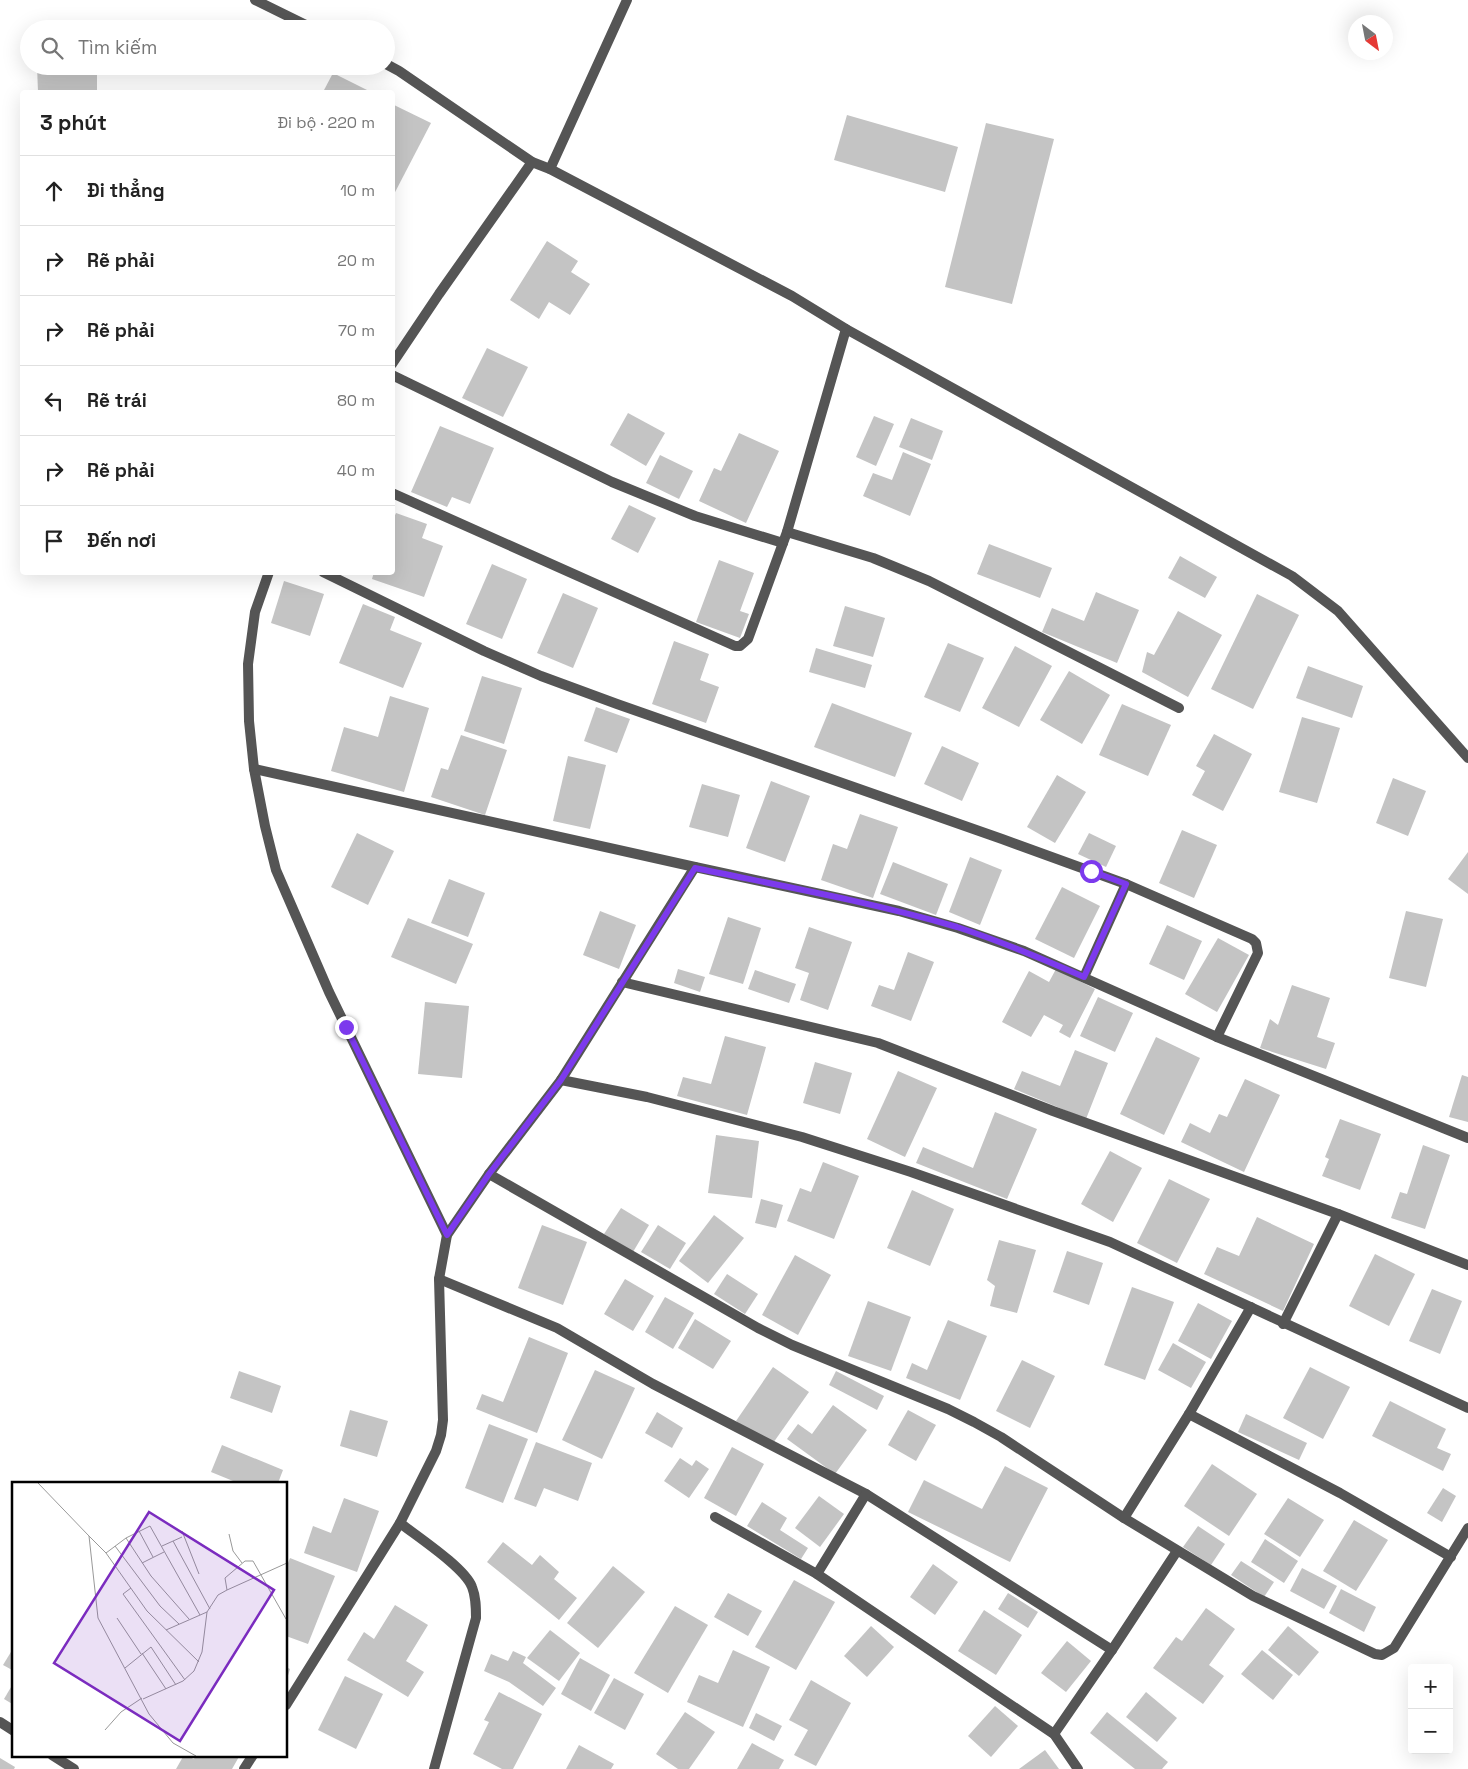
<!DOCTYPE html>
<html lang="vi">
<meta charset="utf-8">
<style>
:root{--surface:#fff;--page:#f2f2f2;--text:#222;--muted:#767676;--line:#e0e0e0}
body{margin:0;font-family:"Space Grotesk",sans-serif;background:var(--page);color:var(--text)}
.controls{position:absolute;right:15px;bottom:15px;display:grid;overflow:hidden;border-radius:5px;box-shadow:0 5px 20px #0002}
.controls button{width:45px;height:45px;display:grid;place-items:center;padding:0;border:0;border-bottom:1px solid var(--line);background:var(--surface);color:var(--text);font:25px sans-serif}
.compass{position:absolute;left:1348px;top:15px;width:45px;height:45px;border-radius:50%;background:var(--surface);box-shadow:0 5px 20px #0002;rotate:148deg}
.stop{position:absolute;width:15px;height:15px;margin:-11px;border:4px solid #7c3aed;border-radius:50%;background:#fff}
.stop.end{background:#7c3aed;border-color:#fff;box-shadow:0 1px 5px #0008}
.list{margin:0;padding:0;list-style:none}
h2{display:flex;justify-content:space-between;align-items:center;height:65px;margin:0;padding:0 20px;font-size:21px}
h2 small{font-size:16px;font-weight:400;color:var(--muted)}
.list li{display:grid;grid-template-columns:32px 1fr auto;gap:15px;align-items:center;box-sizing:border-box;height:70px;padding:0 20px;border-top:1px solid var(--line)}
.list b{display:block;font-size:19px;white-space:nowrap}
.list em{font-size:16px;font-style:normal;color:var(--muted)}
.icon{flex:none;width:28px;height:28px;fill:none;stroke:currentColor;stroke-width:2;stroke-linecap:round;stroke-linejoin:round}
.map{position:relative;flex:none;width:1468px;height:1769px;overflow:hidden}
.search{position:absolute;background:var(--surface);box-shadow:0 5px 20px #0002;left:20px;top:20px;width:375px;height:55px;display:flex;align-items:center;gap:12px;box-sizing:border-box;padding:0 18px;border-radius:28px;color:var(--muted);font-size:19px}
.panel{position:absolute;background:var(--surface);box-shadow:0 5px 20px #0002;left:20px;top:90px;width:375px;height:485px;border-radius:5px}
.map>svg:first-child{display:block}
.building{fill:#c4c4c4}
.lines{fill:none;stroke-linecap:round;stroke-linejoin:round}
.minor{stroke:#555;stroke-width:10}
.tertiary{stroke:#555;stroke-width:10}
.route{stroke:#7c3aed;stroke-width:6}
.inset-road{fill:none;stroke:#999;stroke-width:1}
.view{fill:#7b2cbf;fill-opacity:0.15;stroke:#7b2cbf;stroke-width:2.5}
.inset-edge{fill:none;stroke:#000;stroke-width:2.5}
</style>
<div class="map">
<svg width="1468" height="1769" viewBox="0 0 1468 1769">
<rect width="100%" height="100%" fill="#fff"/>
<g class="building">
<polygon points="37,66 97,66 97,92 38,92"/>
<polygon points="333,73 371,92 323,92"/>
<polygon points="392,104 431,123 392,198"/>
<polygon points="847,115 958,147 945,192 834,160"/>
<polygon points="986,123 1054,139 1012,304 945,287"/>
<polygon points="547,241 578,261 571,272 590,284 570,315 549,302 539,319 510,300"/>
<polygon points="487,348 528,367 503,417 462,398"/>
<polygon points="628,413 665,433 646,466 610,445"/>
<polygon points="874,416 894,424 876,466 856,457"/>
<polygon points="911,418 943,431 932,460 899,447"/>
<polygon points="440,426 494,448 470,504 452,497 447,507 411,492"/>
<polygon points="739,433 779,451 746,523 699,501 714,468 721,471"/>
<polygon points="903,452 931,464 910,516 863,496 873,473 892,480"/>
<polygon points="660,455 693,471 679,499 646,483"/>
<polygon points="629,505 656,518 638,553 611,539"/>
<polygon points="396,513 427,524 422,538 443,546 424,597 372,579 374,572 392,572 392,522"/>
<polygon points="989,544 1052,568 1040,598 977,574"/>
<polygon points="1180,556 1217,577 1205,598 1168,578"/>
<polygon points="719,560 754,573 740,611 749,614 740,638 696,622"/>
<polygon points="492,564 527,579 502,639 466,624"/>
<polygon points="284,581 324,594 310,636 271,623"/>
<polygon points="1096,592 1139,610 1117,663 1042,632 1052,608 1084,621"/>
<polygon points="563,593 598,608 573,668 537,653"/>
<polygon points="1257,594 1299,615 1253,709 1211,689"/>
<polygon points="363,604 395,617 390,630 422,643 403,688 339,663"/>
<polygon points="845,606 885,618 873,657 833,646"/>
<polygon points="1178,611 1222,635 1188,697 1142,672 1147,652 1154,655"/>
<polygon points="674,641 709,654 700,680 719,687 706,723 652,704"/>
<polygon points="948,643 984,658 960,712 924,697"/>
<polygon points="1015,646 1052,666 1019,727 982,708"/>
<polygon points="816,648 872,665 865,688 809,672"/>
<polygon points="1308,666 1363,686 1352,718 1296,698"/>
<polygon points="1069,671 1110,695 1082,744 1040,720"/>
<polygon points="482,676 522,688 504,744 464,731"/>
<polygon points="390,696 429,708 404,792 331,771 344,727 378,737"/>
<polygon points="832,703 912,733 895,777 814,747"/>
<polygon points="1122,704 1171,725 1148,776 1099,755"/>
<polygon points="596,707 630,719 617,753 584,741"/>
<polygon points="1302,717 1340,728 1317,803 1279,792"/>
<polygon points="1214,734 1252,754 1223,811 1192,795 1205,771 1196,766"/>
<polygon points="461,735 507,750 485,815 431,797 441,768 448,770"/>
<polygon points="942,746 979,763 962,801 924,784"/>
<polygon points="568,756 606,765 590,829 553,821"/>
<polygon points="1057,775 1086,792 1055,843 1027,827"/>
<polygon points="1393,778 1426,791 1408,836 1376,823"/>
<polygon points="771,781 810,796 785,862 746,848"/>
<polygon points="702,784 740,795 728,837 689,827"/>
<polygon points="860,814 898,827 873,898 821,880 833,844 847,849"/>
<polygon points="1182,830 1217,845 1194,898 1159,883"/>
<polygon points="357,833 394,851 368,905 331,887"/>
<polygon points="1089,833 1116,846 1106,867 1078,854"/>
<polygon points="1468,852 1468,894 1448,879"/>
<polygon points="970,857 1002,870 980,925 949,912"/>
<polygon points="893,862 948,884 936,915 880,894"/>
<polygon points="449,879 485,893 468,937 431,923"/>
<polygon points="1062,887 1100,906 1074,958 1035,939"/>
<polygon points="600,911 636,925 619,969 583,955"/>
<polygon points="1406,911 1443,919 1426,987 1389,978"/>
<polygon points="728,917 761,928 743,984 709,974"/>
<polygon points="408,918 473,944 456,984 391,957"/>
<polygon points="1167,925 1202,941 1184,980 1149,964"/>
<polygon points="809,927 852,942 828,1010 800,1000 809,973 795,968"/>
<polygon points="1218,938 1249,955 1217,1012 1185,994"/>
<polygon points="908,952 934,962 911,1021 871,1006 879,985 894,990"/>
<polygon points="678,969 705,977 700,992 674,983"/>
<polygon points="1056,969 1095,989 1070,1038 1059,1032 1063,1025 1044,1015 1031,1037 1002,1022 1029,971 1049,982"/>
<polygon points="755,970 796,984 789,1003 748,989"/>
<polygon points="1292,985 1330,998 1317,1037 1335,1043 1326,1069 1260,1048 1270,1019 1278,1025"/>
<polygon points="1098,997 1133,1013 1115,1052 1080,1036"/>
<polygon points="425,1002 469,1006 462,1078 418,1074"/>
<polygon points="725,1036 766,1047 747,1115 677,1096 683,1077 711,1084"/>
<polygon points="1156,1037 1200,1058 1164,1135 1120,1114"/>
<polygon points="1075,1050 1108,1063 1086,1119 1014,1089 1022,1071 1060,1086"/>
<polygon points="815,1062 852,1073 840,1114 803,1103"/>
<polygon points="898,1071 937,1088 905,1157 867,1139"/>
<polygon points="1462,1075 1468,1077 1468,1122 1449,1117"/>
<polygon points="1245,1079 1280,1095 1244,1172 1181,1142 1190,1123 1210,1133 1219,1114 1227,1117"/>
<polygon points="995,1112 1037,1129 1007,1199 916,1163 923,1147 973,1168"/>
<polygon points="1340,1119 1381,1134 1360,1190 1322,1176 1329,1159 1325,1157"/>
<polygon points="716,1135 759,1141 752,1198 708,1193"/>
<polygon points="1423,1145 1450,1155 1425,1229 1391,1218 1400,1192 1407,1194"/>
<polygon points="1110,1151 1142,1168 1113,1222 1081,1204"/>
<polygon points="823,1162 859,1176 834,1239 787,1221 800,1188 811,1192"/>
<polygon points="1169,1179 1210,1199 1177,1263 1137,1243"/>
<polygon points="912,1190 954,1209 930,1266 887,1248"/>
<polygon points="761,1199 783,1205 776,1228 755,1223"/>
<polygon points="621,1208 649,1225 633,1252 604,1234"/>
<polygon points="714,1215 744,1238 708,1283 679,1261"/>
<polygon points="1257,1217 1314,1244 1283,1311 1204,1274 1217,1247 1239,1256"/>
<polygon points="542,1225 587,1242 563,1305 518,1288"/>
<polygon points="658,1225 686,1243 670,1269 641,1252"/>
<polygon points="999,1240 1036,1250 1017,1313 990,1306 995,1286 987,1280"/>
<polygon points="1067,1251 1103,1263 1089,1305 1053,1292"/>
<polygon points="1375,1254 1415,1274 1389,1326 1349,1306"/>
<polygon points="795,1255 831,1275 798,1335 762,1315"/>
<polygon points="727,1274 758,1294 745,1314 714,1294"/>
<polygon points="625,1279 654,1296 633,1331 604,1314"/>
<polygon points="1132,1287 1174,1302 1145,1380 1104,1365"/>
<polygon points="1432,1289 1462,1301 1440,1354 1409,1341"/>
<polygon points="665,1297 694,1313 673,1349 645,1332"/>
<polygon points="868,1301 911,1317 891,1371 848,1356"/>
<polygon points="1198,1303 1232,1321 1211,1359 1178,1341"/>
<polygon points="695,1319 731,1341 713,1369 678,1348"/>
<polygon points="948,1320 987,1336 960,1400 906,1378 912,1363 927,1370"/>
<polygon points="529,1337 568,1353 537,1433 476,1409 482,1394 503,1402"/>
<polygon points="1173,1343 1206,1362 1191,1388 1158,1370"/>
<polygon points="1022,1360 1055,1376 1030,1428 996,1411"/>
<polygon points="773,1367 809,1392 771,1446 736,1421"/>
<polygon points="1310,1367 1350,1387 1323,1439 1283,1418"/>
<polygon points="595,1370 635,1388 602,1459 562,1440"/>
<polygon points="239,1371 281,1386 272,1413 230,1398"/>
<polygon points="836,1371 884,1396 877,1410 829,1385"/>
<polygon points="1390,1401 1446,1429 1437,1448 1451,1454 1443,1471 1372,1436"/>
<polygon points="833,1405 867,1430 835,1474 787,1439 798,1424 812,1434"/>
<polygon points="350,1410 388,1421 377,1457 340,1446"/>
<polygon points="908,1410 936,1425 916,1461 888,1445"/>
<polygon points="657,1412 683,1428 672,1448 645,1433"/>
<polygon points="1246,1414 1307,1443 1299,1460 1238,1432"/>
<polygon points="489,1424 528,1439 503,1503 465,1488"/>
<polygon points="536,1442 592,1463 578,1501 544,1488 536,1507 514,1499"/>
<polygon points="222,1445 283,1470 278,1483 238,1483 211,1472"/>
<polygon points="732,1447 764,1464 736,1516 704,1498"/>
<polygon points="680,1458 692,1466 696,1460 709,1469 689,1498 664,1481"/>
<polygon points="1212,1464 1257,1494 1229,1536 1184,1506"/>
<polygon points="1005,1466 1048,1488 1010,1562 908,1512 924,1480 982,1509"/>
<polygon points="1443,1488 1456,1496 1442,1522 1427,1513"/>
<polygon points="819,1496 844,1514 820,1547 795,1528"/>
<polygon points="344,1498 379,1511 357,1572 304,1553 313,1526 331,1533"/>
<polygon points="1288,1498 1324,1520 1300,1557 1264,1534"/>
<polygon points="762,1502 787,1518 780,1530 808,1548 801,1559 747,1526"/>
<polygon points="1354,1520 1388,1540 1356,1591 1323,1571"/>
<polygon points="1198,1526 1225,1544 1211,1565 1183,1547"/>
<polygon points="1265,1539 1298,1561 1284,1583 1251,1562"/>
<polygon points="503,1542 532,1565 540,1555 559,1572 554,1579 577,1598 559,1620 487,1562"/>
<polygon points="290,1558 335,1576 308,1644 286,1636 286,1568"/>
<polygon points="1241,1561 1274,1582 1264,1597 1231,1575"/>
<polygon points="933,1564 958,1582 935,1615 910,1597"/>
<polygon points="613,1566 645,1592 598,1648 567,1623"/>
<polygon points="1302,1568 1337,1586 1324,1609 1290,1591"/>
<polygon points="794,1580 835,1602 796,1670 755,1647"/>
<polygon points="1341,1589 1376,1607 1364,1632 1329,1613"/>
<polygon points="728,1593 762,1611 748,1636 714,1617"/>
<polygon points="1008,1593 1038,1612 1028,1628 998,1609"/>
<polygon points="395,1605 428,1625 406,1661 424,1672 408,1697 347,1660 364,1632 374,1639"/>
<polygon points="675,1606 708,1625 668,1693 634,1673"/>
<polygon points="1206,1608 1235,1629 1209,1665 1224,1676 1203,1704 1153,1668 1176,1637 1182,1641"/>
<polygon points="984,1610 1022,1635 996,1675 958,1651"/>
<polygon points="871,1626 894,1647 867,1677 844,1656"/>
<polygon points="1288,1626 1319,1652 1299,1676 1268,1650"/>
<polygon points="550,1630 580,1653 559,1681 527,1658"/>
<polygon points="1067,1641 1091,1661 1066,1692 1041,1673"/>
<polygon points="14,1647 14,1671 3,1665"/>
<polygon points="733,1650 770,1667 743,1727 687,1702 699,1675 718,1683"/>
<polygon points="1262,1650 1293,1675 1273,1700 1241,1674"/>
<polygon points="513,1651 526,1657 523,1663 556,1688 543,1706 509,1682 484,1671 491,1654 508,1661"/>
<polygon points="580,1658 610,1675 591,1711 561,1694"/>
<polygon points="286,1667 290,1669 287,1679 286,1679"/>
<polygon points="345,1676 383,1694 356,1749 318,1730"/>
<polygon points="614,1678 644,1694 625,1730 594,1713"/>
<polygon points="811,1680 851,1703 816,1766 794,1755 808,1730 789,1720"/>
<polygon points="14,1682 14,1705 4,1699"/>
<polygon points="499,1692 542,1714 513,1769 502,1769 473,1754 489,1722 484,1720"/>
<polygon points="1146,1692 1177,1718 1157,1742 1126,1717"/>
<polygon points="995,1706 1018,1726 991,1757 968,1736"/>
<polygon points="685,1712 715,1732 689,1769 678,1769 656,1754"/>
<polygon points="1107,1712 1168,1762 1162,1769 1135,1769 1090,1733"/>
<polygon points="756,1713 782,1726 774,1741 749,1728"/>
<polygon points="752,1743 784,1760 779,1769 737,1769"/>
<polygon points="579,1745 614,1764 611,1769 566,1769"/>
<polygon points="1045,1750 1059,1769 1019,1769"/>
<polygon points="184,1755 194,1759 196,1755 240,1755 232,1769 176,1769"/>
<polygon points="0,1758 15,1767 14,1769 0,1769"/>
</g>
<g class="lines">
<g class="minor">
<polyline points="550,169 627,0"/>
<polyline points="392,364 439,294 532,162"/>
<polyline points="392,375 612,482 695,516 783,543"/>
<polyline points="392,493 735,646 740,646 748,639 787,532 846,329"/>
<polyline points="787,532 873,558 929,581 1179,708"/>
<polyline points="269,572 255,612 248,664 249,721 254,769 265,826 276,870 329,992 447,1235"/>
<polyline points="323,572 484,651 541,676 617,704 1002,839 1126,884 1252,939 1256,943 1258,953 1217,1037"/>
<polyline points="254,769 695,867 899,911 958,928 1024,951 1217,1037 1468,1138"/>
<polyline points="1084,977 1126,884"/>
<polyline points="622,982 878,1043 1053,1111 1338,1214 1468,1265"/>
<polyline points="561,1080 647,1097 802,1137 911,1172 1110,1242 1468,1408"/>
<polyline points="489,1174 758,1328 792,1345 948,1409 974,1422 1001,1437 1124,1518 1253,1596 1375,1654 1382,1655 1394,1648 1468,1528"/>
<polyline points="439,1279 557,1328 653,1384 866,1494 1112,1650"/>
<polyline points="1283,1324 1338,1214"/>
<polyline points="1189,1414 1340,1493 1451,1557"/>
<polyline points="715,1517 817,1574 1054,1734 1078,1769"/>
<polyline points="1124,1518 1189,1414 1251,1307"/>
<path d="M 400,1523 C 418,1537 465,1568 472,1587 C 476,1597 476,1607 476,1618 L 434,1769"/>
<polyline points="817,1574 866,1494"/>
<polyline points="286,1705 400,1523 436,1451 441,1435 443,1420 439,1279 447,1235 489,1174 561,1080 695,867"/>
<polyline points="0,1722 14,1731"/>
<polyline points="1054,1734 1112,1650 1177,1551"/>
<polyline points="52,1755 74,1769"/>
<polyline points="244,1769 253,1755"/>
</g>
<g class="tertiary">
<polyline points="255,0 314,29"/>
<polyline points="386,64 399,71 532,162 550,169 792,296 846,329 1292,576 1338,611 1468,758"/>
</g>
</g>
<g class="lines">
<path class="route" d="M 346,1027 L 447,1235 L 489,1174 L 561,1080 L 695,868 C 782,886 871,902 957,927 C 1000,941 1043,959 1084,977 L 1126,884 L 1091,871"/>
</g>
<g transform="translate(12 1482)">
<rect width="275" height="275" fill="#fff"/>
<path class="inset-road" d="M 26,1 L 77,54 L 86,136 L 137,232 L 161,261 L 184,274M 127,49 L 141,75M 170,49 L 187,92M 217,52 L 221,69 L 230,81M 77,54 L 94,71 L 135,129 L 187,180M 114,56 L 139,94 L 177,137M 161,59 L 198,127M 103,64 L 148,124 L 167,142M 150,64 L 170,55M 94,71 L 114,56 L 138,44 L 188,133M 130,81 L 152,70M 119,106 L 111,112 L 173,198M 215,108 L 213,96 L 233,79 L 241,79 L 274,137M 105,136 L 129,172M 154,148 L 195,130 L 206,113 L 215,108 L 275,81M 130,171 L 154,207M 113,186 L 139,165 L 164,203M 131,217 L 171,199 L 182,189 L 190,170 L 195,130M 93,248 L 109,230 L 130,216"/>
<path class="view" d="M 137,30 L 262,108 L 168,259 L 42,181 Z"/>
<rect width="275" height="275" class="inset-edge"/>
</g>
</svg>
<div class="controls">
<button>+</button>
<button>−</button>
</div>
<svg class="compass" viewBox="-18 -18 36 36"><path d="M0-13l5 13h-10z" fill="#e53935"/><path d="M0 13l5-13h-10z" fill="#767676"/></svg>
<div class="stop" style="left:1091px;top:871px"></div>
<div class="stop end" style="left:346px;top:1027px"></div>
<div class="search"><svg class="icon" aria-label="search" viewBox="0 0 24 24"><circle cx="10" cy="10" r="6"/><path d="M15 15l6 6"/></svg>Tìm kiếm</div>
<section class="panel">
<h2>3 phút<small>Đi bộ · 220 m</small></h2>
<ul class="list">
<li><svg class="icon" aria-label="ahead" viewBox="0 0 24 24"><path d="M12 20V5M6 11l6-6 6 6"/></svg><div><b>Đi thẳng</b></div><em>10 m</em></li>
<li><svg class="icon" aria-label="right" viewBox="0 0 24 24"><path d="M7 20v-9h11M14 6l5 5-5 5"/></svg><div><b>Rẽ phải</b></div><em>20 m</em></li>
<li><svg class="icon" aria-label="right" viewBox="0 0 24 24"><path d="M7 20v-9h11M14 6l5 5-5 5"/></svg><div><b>Rẽ phải</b></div><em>70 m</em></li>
<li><svg class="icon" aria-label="left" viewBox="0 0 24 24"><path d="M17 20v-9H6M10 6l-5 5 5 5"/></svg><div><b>Rẽ trái</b></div><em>80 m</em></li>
<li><svg class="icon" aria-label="right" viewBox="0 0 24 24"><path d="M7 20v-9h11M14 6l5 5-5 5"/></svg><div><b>Rẽ phải</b></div><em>40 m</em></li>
<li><svg class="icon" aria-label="arrive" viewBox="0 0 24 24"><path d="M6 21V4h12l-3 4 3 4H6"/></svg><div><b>Đến nơi</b></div></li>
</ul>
</section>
</div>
